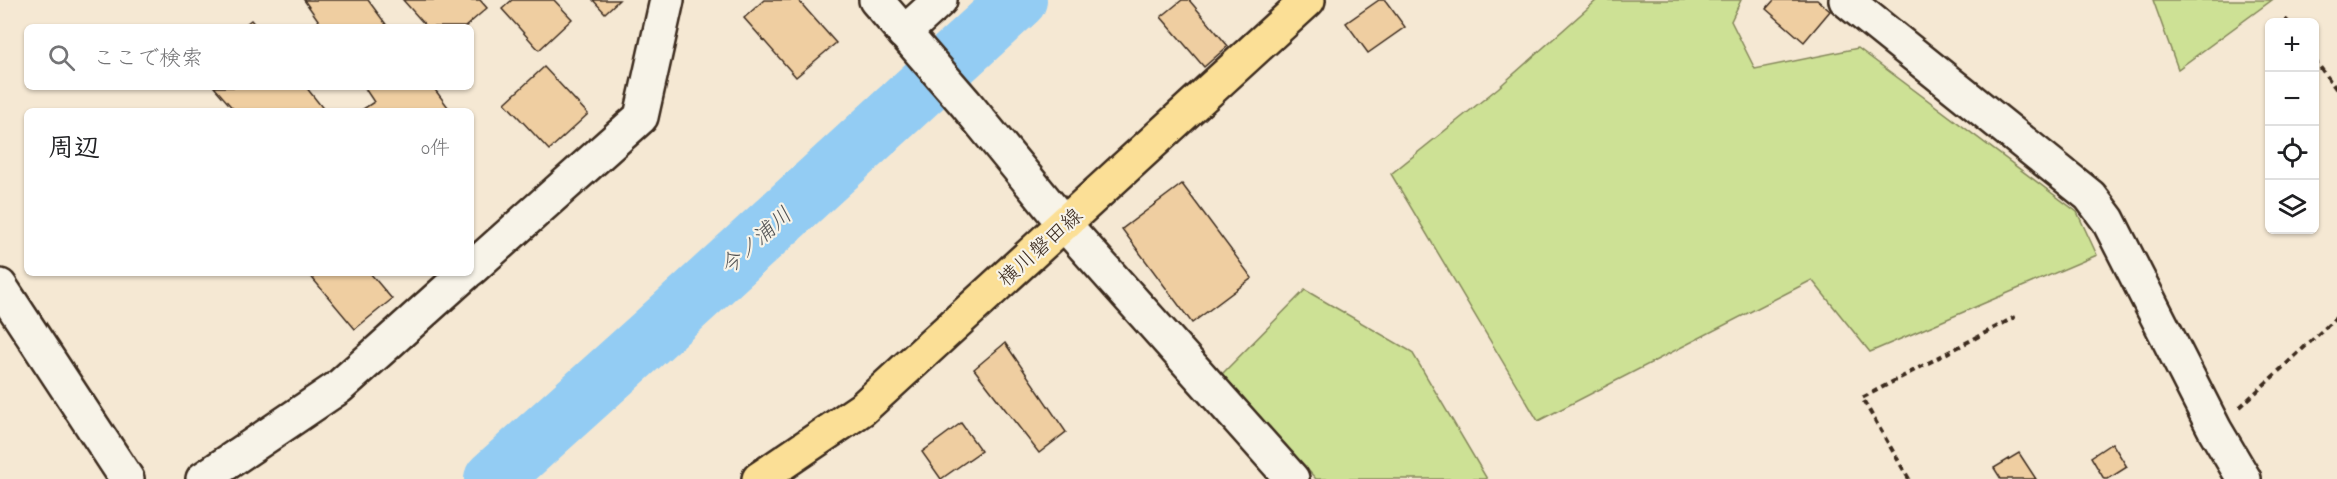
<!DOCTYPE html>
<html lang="ja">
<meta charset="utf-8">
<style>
:root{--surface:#fff;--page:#f6f6f6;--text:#202124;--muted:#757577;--line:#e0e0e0}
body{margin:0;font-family:"Indie Flower","Klee One",sans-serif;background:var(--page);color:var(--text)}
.controls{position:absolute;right:18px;top:18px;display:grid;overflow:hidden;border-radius:9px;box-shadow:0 2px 4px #0004}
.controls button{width:54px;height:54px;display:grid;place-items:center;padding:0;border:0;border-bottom:2px solid var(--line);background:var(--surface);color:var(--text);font:30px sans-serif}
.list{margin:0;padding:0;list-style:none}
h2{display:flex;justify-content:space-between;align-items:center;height:78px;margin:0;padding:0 24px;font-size:26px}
h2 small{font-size:20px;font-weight:400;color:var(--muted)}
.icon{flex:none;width:33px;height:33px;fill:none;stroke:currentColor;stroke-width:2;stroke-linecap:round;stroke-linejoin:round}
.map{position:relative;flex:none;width:2337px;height:479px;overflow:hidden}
.search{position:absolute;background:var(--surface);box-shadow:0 2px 4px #0004;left:24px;top:24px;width:450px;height:66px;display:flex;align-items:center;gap:15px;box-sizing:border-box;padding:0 21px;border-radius:9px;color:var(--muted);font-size:22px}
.panel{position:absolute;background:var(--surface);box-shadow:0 2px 4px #0004;left:24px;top:108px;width:450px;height:168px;border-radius:9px}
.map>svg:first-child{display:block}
.green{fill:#cde195;stroke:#84865a;stroke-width:1.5}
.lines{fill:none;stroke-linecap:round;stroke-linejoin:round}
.river{stroke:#93ccf3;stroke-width:58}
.building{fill:#efcea1;stroke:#3b2a1e;stroke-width:1.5}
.minor-casing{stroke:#3b2a1e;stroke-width:38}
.major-casing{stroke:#3b2a1e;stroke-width:38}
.path{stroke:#3b2a1e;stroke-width:4;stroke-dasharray:6 4.5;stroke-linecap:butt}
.minor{stroke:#f7f3e8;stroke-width:33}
.major{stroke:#fbdf96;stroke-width:33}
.labels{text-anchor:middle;stroke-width:4.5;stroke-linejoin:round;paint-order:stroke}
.street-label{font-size:21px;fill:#3b2a1e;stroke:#f7f3e8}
.water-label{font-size:22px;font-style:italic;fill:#515253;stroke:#f7f3e8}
</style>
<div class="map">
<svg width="2337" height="479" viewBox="0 0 2337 479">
<rect width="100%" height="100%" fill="#f5e8d3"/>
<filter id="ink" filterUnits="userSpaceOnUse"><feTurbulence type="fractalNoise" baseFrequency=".0167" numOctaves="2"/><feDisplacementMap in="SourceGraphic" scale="12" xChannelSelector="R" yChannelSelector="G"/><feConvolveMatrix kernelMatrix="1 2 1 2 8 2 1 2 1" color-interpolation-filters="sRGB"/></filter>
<g filter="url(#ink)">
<g class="green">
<polygon points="1597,0 1741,0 1731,21 1755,69 1858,48 2077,212 2097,255 1870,352 1812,280 1538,421 1391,174 1498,88"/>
<polygon points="2153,0 2272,0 2178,69"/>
<polygon points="1305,290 1412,352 1487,479 1316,479 1222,374"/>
</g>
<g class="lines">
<polyline class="river" points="493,479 656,332 1018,0"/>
</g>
<g class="building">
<polygon points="304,0 368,0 388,27 323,27"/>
<polygon points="403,0 480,0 487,8 465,27 427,27"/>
<polygon points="512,0 554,0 572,19 539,50 502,9"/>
<polygon points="593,0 619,0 605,13"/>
<polygon points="764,0 798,0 836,43 796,77 744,18"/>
<polygon points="1182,0 1189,0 1228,46 1204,67 1161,17"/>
<polygon points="1379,0 1385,0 1405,27 1368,53 1346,23"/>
<polygon points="1774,0 1817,0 1830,11 1804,42 1766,9"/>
<polygon points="251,20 257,27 242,27"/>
<polygon points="544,67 588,114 549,150 505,103"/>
<polygon points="214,87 306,87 325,111 235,111"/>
<polygon points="364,87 433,87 451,111 360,111 374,102"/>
<polygon points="1182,184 1252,278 1192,323 1122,229"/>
<polygon points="308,273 370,273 392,299 355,329"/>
<polygon points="1005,343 1066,432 1039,453 974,369"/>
<polygon points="961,423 981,451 941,479 922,452"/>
<polygon points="2112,443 2127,467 2108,479 2104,479 2091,457"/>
<polygon points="2019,453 2036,479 2001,479 1994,468"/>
</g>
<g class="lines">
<g class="minor-casing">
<g id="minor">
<polyline points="876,0 966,104 1065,225 1292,479"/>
<polyline points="1846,0 2090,196 2108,220 2215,430 2244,479"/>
<polyline points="904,33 940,0"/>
<polyline points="471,269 641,117 667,0"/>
<polyline points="0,286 127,479"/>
<polyline points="203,479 339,387 466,273"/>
</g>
</g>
<g class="major-casing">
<polyline id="major" points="759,479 862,409 1308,0"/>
</g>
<g class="path">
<polyline points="2285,19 2288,22"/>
<polyline points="2314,59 2337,90"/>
<polyline points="2240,407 2337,317"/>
<polyline points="1909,479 1862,398 2015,317"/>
</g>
<use href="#minor" class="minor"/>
<use href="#major" class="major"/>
</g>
</g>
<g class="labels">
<g class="street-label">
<text transform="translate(1040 247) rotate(-42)" y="7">横川磐田線</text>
</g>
<g class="water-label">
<text transform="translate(755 240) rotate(-42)" y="8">今ノ浦川</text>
</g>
</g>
</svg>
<div class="controls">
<button>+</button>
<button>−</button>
<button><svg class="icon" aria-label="locate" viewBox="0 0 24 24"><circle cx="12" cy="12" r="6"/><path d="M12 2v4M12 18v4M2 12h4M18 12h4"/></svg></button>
<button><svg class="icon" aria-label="layers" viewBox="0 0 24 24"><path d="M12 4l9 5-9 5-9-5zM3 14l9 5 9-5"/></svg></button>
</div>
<div class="search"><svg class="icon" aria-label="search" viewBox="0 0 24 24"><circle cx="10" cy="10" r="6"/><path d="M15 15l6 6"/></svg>ここで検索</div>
<section class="panel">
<h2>周辺<small>0件</small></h2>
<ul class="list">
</ul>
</section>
</div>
